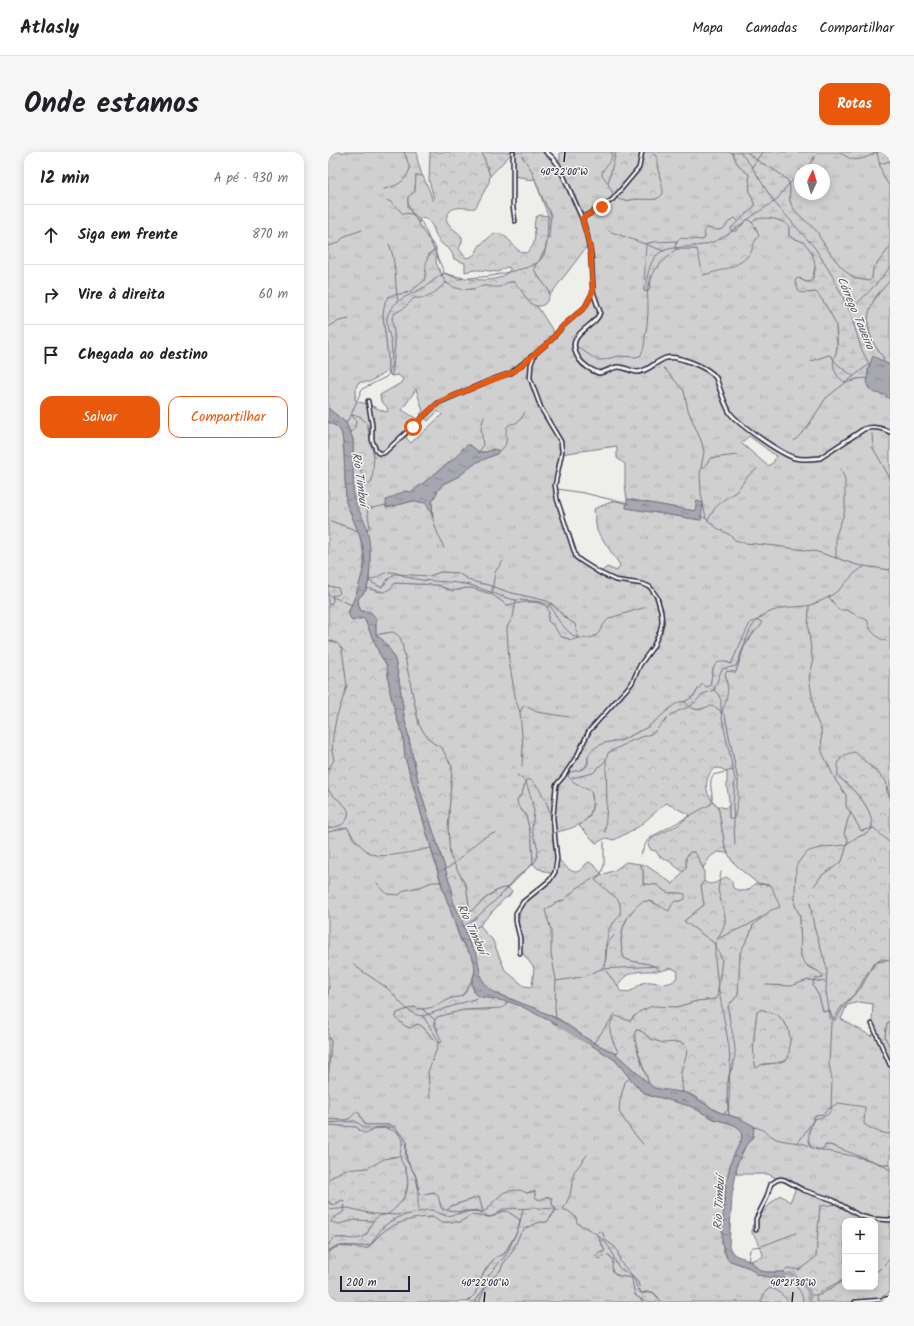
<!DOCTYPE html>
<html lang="pt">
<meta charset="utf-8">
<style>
:root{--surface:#fff;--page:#f6f6f6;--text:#202124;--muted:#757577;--line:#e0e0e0;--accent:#ea580c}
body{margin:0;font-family:Kalam,sans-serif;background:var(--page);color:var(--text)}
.controls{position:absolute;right:12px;bottom:12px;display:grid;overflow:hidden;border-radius:8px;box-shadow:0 2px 10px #0003}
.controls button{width:36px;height:36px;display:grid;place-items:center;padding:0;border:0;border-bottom:1px solid var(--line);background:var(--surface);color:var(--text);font:20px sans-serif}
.compass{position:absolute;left:466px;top:12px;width:36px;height:36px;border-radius:50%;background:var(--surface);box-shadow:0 2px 10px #0003;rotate:4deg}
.scale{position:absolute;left:12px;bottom:10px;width:70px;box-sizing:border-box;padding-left:4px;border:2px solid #22223b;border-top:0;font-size:11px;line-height:14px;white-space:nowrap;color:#22223b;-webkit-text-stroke:3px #f6f6f2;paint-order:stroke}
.stop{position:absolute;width:12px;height:12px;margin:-9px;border:3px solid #ea580c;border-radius:50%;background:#fff}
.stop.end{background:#ea580c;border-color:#fff;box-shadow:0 1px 4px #0008}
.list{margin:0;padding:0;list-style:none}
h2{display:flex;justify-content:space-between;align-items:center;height:52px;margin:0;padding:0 16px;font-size:17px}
h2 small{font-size:13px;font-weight:400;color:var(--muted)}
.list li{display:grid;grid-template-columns:26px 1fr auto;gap:12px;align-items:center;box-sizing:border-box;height:60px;padding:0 16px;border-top:1px solid var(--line)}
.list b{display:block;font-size:15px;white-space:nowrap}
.list em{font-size:13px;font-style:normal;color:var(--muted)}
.actions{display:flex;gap:8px;padding:12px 16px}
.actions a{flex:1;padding:9px 0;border:1px solid var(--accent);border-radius:12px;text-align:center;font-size:14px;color:var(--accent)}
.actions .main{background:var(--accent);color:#fff}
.icon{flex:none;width:22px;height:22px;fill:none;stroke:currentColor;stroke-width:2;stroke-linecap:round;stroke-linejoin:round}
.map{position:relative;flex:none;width:562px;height:1150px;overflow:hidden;border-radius:12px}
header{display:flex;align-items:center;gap:24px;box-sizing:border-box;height:56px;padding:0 20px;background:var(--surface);border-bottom:1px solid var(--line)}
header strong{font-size:19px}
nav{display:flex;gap:22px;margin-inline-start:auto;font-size:14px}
.intro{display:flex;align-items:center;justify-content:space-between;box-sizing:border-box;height:96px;padding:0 24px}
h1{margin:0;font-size:28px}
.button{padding:10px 18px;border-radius:12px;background:var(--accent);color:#fff;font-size:14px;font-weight:700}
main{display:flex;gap:24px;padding:0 24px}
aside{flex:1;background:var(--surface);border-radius:12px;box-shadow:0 2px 10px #0003}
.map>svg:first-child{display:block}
.grass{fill:url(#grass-tufts);stroke:#797986;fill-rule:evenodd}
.forest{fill:url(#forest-crowns);stroke:#797986}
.wetland{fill:url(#wetland-marsh);stroke:#797986}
.water{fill:url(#water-ripples);stroke:#727281}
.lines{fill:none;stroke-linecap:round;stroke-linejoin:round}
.stream{stroke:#727281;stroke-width:1}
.river{stroke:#a7a7af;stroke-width:4}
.minor-casing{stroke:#22223b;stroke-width:5.5}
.tertiary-casing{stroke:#22223b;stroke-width:6}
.minor{stroke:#f6f6f2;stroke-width:2.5}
.tertiary{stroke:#f6f6f2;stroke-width:3}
.route{stroke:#ea580c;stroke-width:5}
.ticks{fill:none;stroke:#22223b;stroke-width:1.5}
.labels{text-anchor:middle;stroke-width:3;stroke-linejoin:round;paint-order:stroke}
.water-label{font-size:12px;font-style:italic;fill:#575769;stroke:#f6f6f2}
.ticks-label{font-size:10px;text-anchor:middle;fill:#22223b;stroke:#f6f6f2;stroke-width:3;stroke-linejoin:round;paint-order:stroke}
</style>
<header>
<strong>Atlasly</strong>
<nav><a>Mapa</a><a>Camadas</a><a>Compartilhar</a></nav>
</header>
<div class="intro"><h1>Onde estamos</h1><a class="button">Rotas</a></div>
<main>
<aside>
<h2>12 min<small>A pé · 930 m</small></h2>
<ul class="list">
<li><svg class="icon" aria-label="ahead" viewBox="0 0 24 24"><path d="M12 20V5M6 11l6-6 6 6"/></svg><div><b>Siga em frente</b></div><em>870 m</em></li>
<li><svg class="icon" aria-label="right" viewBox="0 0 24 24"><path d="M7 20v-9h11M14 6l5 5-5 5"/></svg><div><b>Vire à direita</b></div><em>60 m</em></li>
<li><svg class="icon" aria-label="arrive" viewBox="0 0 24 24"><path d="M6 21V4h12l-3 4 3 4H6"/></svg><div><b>Chegada ao destino</b></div></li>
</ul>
<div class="actions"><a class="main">Salvar</a><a>Compartilhar</a></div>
</aside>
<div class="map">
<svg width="562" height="1150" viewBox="0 0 562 1150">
<defs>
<pattern id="grass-tufts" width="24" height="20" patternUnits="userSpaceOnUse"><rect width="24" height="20" fill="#d0d0d1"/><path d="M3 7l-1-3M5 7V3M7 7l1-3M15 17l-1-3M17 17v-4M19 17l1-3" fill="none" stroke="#b2b2b4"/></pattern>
<pattern id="forest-crowns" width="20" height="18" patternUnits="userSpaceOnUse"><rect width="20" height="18" fill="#d0d0d1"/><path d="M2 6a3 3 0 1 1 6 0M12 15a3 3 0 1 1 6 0" fill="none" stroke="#b2b2b4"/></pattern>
<pattern id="wetland-marsh" width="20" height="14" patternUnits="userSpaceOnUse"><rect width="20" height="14" fill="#d0d0d1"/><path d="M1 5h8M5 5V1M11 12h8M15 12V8" fill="none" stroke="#b2b2b4"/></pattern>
<pattern id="water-ripples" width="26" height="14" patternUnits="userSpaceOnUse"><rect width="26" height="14" fill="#a7a7af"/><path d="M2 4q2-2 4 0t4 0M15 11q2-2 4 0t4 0" fill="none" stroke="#888890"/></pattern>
</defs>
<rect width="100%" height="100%" fill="#eeeeeb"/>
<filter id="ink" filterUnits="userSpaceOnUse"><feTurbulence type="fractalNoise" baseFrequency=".025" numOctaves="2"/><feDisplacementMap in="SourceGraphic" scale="8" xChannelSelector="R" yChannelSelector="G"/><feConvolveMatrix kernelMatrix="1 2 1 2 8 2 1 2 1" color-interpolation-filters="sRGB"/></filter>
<g filter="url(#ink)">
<g class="grass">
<path d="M 0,0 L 89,0 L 89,6 L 94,24 L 88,23 L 87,39 L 80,45 L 80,55 L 99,85 L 108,96 L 101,102 L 96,129 C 91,134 86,138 80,140 C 73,143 66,142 60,145 L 55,163 L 60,205 L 60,219 L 41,230 L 32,230 L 29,232 L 27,247 L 29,250 C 41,251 47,256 58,260 L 60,259 L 59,255 L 53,249 L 52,243 L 73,231 L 75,227 L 70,223 L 63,224 L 65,216 L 67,189 L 64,170 L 64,166 L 66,162 L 86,146 L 107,140 L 118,131 L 133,137 L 145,137 L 156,133 L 173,134 L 178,130 L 185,130 L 191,134 L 201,150 L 209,154 L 227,182 L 257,154 L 263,143 L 263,119 L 260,93 L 222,143 L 221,139 L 206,118 L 207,113 L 218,85 L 220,76 L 220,64 L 207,27 L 199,28 L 198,26 L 185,24 L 184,6 L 182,3 L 162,24 L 154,0 L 214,0 L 230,13 L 232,10 L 232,0 L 284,0 C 286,7 279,14 274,19 L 279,28 L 297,49 L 308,47 L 329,47 L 333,31 L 329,12 L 329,5 L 324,0 L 404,0 L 409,11 L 415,18 L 421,22 L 422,40 L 427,54 L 411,70 L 407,66 C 405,67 402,68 401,70 C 398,73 396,78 390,78 C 385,78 382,75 377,77 L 377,85 L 375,88 L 352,87 C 345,93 329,90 320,91 L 316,139 L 322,136 C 323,116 334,111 348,97 L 369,97 L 422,101 L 425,91 L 429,86 L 427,74 L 424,71 C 430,60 453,67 461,74 L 461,84 C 465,87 469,87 473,89 C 481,93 484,102 488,110 L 484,128 C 480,132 476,129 472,126 L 481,141 L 488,140 L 492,144 L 507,168 L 508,175 L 509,193 L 508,203 L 525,230 L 528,227 L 540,226 L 539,234 C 546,242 554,240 562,247 L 562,645 C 559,639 560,633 556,627 C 549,618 535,609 527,600 L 510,624 C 525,638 546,655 544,677 L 540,681 L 528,686 L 517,693 L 488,697 L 468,723 L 467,743 L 467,753 L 472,764 L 473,805 L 480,815 L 492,820 L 496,826 L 487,827 L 485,834 L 491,844 L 495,859 L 502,859 L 505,867 L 514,854 L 533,836 L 545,812 L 554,807 L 562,808 L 562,870 L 559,871 L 557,884 L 562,896 L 562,982 L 553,981 L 542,977 L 536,972 L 499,958 L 496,962 L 487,963 L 481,979 L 483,995 L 490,998 L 496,996 L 496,993 L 502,993 L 559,1013 L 562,1013 L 562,1140 L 546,1150 L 489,1150 L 488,1147 L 489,1141 L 490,1142 L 497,1137 L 517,1127 L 517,1135 L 547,1135 L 547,1069 L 533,1069 L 534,1066 L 492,1054 L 488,1106 L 471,1118 L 467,1117 L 458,1118 L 456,1120 L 437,1120 L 431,1118 L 422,1109 L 434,1105 L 435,1102 L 430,1089 L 424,1081 L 424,1074 L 443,1051 L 452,1043 L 462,1050 L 468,1036 L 440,1022 L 408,1022 L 409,1012 L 418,993 L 425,985 L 413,967 L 401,963 L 399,949 L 399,935 L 401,922 L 406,913 L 400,854 L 410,843 L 412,801 L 415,794 L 422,782 L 425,773 L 443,758 L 443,733 L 429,731 L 412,717 L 404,709 L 397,695 L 390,654 L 397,656 L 401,654 L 401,666 L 407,664 L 410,629 L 397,564 L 394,561 L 399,532 L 397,522 L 399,519 L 408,520 L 416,495 L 428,478 L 415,486 L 403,512 L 399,510 L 388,512 L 385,517 L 382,534 L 371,536 C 366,543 361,550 352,550 L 320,575 L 294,588 L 276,591 L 260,605 C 260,615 256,618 247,619 L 249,632 L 263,639 C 265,645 264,648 264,654 C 262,674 240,677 225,681 L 220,654 L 198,628 L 194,642 L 191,644 L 193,658 L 198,663 L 204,689 L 205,711 L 180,736 C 165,735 152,752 142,760 L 138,734 L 122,704 L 120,677 L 124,615 L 114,597 L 105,591 L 97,582 L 91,573 L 73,488 C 66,477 59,481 48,483 L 48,468 L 42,459 L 33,459 L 30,451 L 30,447 L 37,440 L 39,436 L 52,440 L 62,437 L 67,431 L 110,433 L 120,438 L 132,438 L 137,436 L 144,436 L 163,442 L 179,453 C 194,451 206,446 219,455 L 221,459 L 220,469 L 226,474 L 234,485 L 244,488 L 249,484 L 248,482 L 239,467 L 226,453 L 219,449 L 180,440 L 160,433 L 151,431 L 143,429 L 130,421 L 113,420 L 101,424 L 89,424 L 60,427 L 54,435 L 50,434 L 41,429 L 42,399 L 38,374 L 28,354 L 25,345 L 25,312 C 37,319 32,322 38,332 L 23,263 L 18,271 L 0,256 ZM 88,237 L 95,259 L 92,262 L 100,269 L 110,259 L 114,263 L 83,291 L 78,286 L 89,267 L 74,258 ZM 421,284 L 448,304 L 446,310 L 440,314 L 413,291 ZM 142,293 L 151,300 L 158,300 L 165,297 L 169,302 L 149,310 L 131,324 L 115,332 L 110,338 L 104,350 L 104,363 L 98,351 L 85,349 L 59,356 L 77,339 L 84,340 L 128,305 L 134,297 ZM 289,294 L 289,306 L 297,312 L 297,334 L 299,347 L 367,359 L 369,349 L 373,368 L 299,356 L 299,351 L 288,348 L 266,357 L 269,379 L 292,413 L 289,419 L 279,415 L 273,420 L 249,406 L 228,345 L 226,333 L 232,302 ZM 532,850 L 545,852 L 544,871 L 548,879 L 543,884 L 513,867 L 519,853 ZM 429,860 L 450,863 L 460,876 L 462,886 L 460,906 C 453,912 443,911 435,913 L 425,894 Z"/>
<path d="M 419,0 L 562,0 L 562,95 L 545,117 L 544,126 L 541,129 C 537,128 533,128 529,127 C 517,123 501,100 494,89 C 492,87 491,84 489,81 C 482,70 470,66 463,52 C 459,44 465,35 459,28 C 448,16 430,12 419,0 ZM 472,18 L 496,18 L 496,42 L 472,42 Z"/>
<path d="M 562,127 L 562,213 L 555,210 C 556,203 550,200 547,194 C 532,163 543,151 562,127 Z"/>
<polygon points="0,270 8,274 12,278 14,282 16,300 18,350 30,379 0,368"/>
<path d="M 19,675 L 26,688 L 59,703 L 103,696 C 107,712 112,728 117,743 C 123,757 126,772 132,787 C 137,797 149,807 147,819 C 146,825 137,843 131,845 C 127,846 124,845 120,848 C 113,855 94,860 86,855 L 69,861 L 68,865 C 72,870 76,874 81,876 L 89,872 L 93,873 L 106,888 L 110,878 L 106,869 L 109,865 L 135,858 L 159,858 L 178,853 L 178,849 L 193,854 L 222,869 L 282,904 L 291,912 L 301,925 L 313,939 L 322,944 L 330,945 L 362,954 L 386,967 L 404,972 L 410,975 L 413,979 L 414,986 L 404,1007 L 400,1022 L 397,1040 L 394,1087 C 394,1095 396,1101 400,1108 L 422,1116 L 429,1123 L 456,1127 L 463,1130 L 473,1139 L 475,1146 L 475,1150 L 333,1150 C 328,1142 323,1138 314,1141 L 312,1139 L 310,1130 L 303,1124 L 300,1118 L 292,1110 L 290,1101 L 284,1093 L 277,1088 L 275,1081 L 271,1088 L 277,1099 L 269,1102 L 272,1107 L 278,1103 C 287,1104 286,1115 288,1123 L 304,1126 L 307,1143 L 316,1150 L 151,1150 L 160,1130 L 172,1119 L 175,1112 L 184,1100 L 192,1082 L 198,1076 L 212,1070 L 219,1070 L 227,1060 L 227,1055 L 224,1052 L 224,1049 L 219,1044 L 214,1048 L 209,1047 L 207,1045 L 207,1042 L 204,1039 L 199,1041 L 175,1041 C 168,1047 163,1056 155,1060 L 151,1045 L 123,1054 L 119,1059 L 114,1057 L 109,1042 L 106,1040 L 92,1043 L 90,1038 L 90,1033 L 87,1023 L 78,1006 L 78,989 L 69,978 L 63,973 L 37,973 L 31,961 L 18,968 L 0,968 L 0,929 L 3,889 L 0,885 L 0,679 L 1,680 Z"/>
<path d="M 362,700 L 367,700 L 376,718 L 376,729 L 373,733 L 376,753 L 356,769 L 385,790 L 391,800 L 394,808 L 389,847 L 369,849 L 349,855 L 337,855 L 306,864 L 302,869 L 288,865 L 284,887 L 290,900 L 288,902 L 261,888 L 231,867 L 162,838 L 153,826 L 147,800 L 144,796 L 138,781 L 152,773 L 158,782 L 164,787 L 177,818 L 196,834 L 204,835 L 206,816 L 190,795 L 190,772 L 194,747 L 195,748 L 205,741 L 220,729 L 229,716 L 227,704 C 233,709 244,724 251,719 C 255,716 257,712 261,710 L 267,714 L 274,723 L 272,725 C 275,730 278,736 282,741 C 284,743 288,744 290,747 C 295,755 293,767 284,772 L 278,793 L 277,818 L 290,834 L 292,839 C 308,843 306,832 318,830 C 326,829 337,834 344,830 C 348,828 350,823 350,819 L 343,816 L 332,819 C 323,808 307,813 296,806 C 290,788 294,771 306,757 C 309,753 311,750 316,749 C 321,748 326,752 331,753 C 335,754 339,754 343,755 L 344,751 L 347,749 L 353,749 L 352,741 C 340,741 338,742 330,733 L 315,732 L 315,718 L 312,712 L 319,714 L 345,732 L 358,716 L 358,705 Z"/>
<path d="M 308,878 C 315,878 318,884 323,887 C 325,888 327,888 329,889 C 337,891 348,889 354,891 C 366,896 354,913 353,921 C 353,928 354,934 355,940 L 332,938 L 326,936 L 321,932 L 310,899 L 306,884 Z"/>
<path d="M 0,973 L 29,975 L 32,979 C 35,979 39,980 42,980 C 44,979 45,978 48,977 C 56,975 73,977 74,989 C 75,993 73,1000 72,1004 L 62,1005 L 40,1017 L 15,1018 L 3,1026 L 0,1029 Z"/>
<path d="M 14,1048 L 16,1049 C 19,1060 13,1062 5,1066 L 11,1072 L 27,1068 L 45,1069 C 32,1106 15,1072 0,1093 L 0,1049 L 2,1052 L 8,1052 Z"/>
<path d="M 174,1059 L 179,1059 L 191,1067 L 192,1070 L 189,1080 L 176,1102 L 164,1109 L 156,1120 L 147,1142 L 139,1150 L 0,1150 L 0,1101 C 14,1089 15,1096 31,1094 C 35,1094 39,1093 44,1092 C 56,1073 80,1066 102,1065 L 105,1065 L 112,1070 L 132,1070 L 143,1063 L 162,1065 L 167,1063 Z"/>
</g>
<g class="forest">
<path d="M 102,0 L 154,0 L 162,24 L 161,30 L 149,53 L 147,56 C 138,57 125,52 120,62 C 118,65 118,68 120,71 C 123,77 130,79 134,85 L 134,90 L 131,97 L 138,106 L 143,105 L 147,102 L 152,93 L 163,84 L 169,81 C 183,82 185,101 198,101 C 213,90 203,78 208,65 L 212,63 L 220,64 C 220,73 219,95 216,103 C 214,108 208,110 206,116 C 208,128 229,138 218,150 C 217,153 213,154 210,154 C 199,155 195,135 185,130 C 178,129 176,134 171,135 C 166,136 161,133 155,134 C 151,134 147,137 143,137 C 132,139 115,134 114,121 C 133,125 168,136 182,118 L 182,116 L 178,115 L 170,120 C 159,119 148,116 137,120 L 137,111 L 126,107 C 122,94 121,99 113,91 C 104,82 107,66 92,66 L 91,71 C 85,62 79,56 80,45 L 87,39 L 88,23 L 95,24 C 98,32 103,40 104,48 L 106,47 L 101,28 Z"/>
<path d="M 284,0 L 324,0 L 329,5 C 329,7 329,9 329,11 C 329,18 336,37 335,41 C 334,44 330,46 328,47 C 322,48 315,47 309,47 C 303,47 295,51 289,46 C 282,40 281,30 274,23 C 274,14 286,10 284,0 Z"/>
<path d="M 407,66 L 411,70 L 403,76 L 408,78 L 420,67 L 427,74 L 431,84 C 425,89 426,94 423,100 C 414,115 390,119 375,123 L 369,97 L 348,97 L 347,94 L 352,86 L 375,88 L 377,85 L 376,79 L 377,77 C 382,75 385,78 390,78 C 396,78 398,73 401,70 C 402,68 405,67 407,66 Z"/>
<path d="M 23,263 L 32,264 L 39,272 L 46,305 L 44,330 L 42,332 L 36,331 C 33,321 36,318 25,312 L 25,287 L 18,271 Z"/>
<path d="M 0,368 L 30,379 C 33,389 36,399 36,410 C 36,425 26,447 20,461 L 36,466 L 51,501 L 59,514 L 62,540 L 69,567 L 75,584 L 77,605 L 103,696 C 89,699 56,707 44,702 C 34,698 24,683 19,675 L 1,680 L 0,679 L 0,452 L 3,452 L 5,448 L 4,443 L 6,442 L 10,436 L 0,434 Z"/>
<polygon points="223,452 239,467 247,472 250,486 244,488 232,484 226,474 220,469 221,460 219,455"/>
<path d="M 64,480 C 73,483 73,488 75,496 L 91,573 L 97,582 L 105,591 L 114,596 L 124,615 L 120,677 L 122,704 L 138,734 L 141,753 L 141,758 L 142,760 C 150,754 169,734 179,736 C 181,736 182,738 184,739 L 181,744 L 176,747 L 152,773 L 138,781 L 125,749 L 124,738 L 92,638 L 76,564 L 71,527 L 67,508 L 64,501 L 48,483 Z"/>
<path d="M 352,550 L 357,550 C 361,554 368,560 374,557 C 376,557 378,554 380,554 C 388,553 392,558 397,564 L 410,629 L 410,647 L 407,664 L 405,667 L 401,666 L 401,647 L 399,635 L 399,621 C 386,607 376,626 379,638 C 380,645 386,650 390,654 L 397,695 L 400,701 L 389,700 L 382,705 L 375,716 L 367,700 L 362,700 L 358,705 L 358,716 L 355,720 L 341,709 L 331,704 L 328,699 L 323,698 L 320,692 L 324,686 L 350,673 L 362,663 L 338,651 L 310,675 L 286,688 L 278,686 L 268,691 L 251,674 C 254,671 258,668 261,665 C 265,658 266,646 263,639 C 255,634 245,632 240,624 L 242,620 L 252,618 L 257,616 L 260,612 L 260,605 L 263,599 L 268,595 L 276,591 L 294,588 L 320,575 L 346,553 Z"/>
<path d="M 527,600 L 558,629 L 559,640 L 562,645 L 562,808 L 554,807 L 545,812 L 533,836 L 514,854 L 505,868 L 502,859 L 495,859 L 491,844 L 485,834 L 485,830 L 487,827 L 496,826 C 490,814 479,819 473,805 L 472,764 L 467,753 L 467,743 L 468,715 L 470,711 L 475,704 L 481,699 L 496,695 L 517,693 L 528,686 L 540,681 L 544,677 C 546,655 525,637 510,624 C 509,608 511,603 527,600 Z"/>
<path d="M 198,628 L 203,628 C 227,649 225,687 229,716 L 224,722 L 209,716 L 205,711 L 204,689 L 198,663 L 190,654 L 189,648 L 194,642 Z"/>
<path d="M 298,710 L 312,712 L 315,718 L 315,732 L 330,733 C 340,745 344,739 357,742 L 357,747 C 346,753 348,743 341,759 C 334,756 326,749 319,749 C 313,749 310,753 306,757 C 293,771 290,789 296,806 C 307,813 323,808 332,819 C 316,819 297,817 290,834 L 277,818 L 278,793 L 281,777 L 292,763 C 293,750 292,748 282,741 C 277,737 272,732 267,728 L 274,723 L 287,718 Z"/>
<path d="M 398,725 C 406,729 403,730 405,736 C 414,740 420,741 426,732 L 443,733 L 452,755 L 443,758 L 425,773 L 422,782 L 412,801 L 410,843 L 400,854 C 400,869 407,884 407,900 C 407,910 403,915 401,923 C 398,937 399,950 401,963 C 397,962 393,961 389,959 C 378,953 367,942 355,940 L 353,922 L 354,916 L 358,905 L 359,897 L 356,892 L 351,890 L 335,891 L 323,887 L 316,881 L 311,878 L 308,878 C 303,889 317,919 321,932 L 288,902 L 290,900 C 285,889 276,874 288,864 L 302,869 L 311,860 L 324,854 L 349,855 L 369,849 L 389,847 L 394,808 L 391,800 L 385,790 L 356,769 L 376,753 L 373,733 L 376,729 C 384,736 391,728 398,725 Z"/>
<path d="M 144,828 L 144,835 L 154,845 L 178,849 L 178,853 L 174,856 L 135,858 L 109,865 L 107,868 L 94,857 C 105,856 113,852 121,847 C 125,845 130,846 134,844 C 137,842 141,832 144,828 Z"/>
<path d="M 433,857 L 450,863 L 460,876 L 462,886 L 461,901 L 460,906 L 458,908 L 449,911 L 435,912 L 428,916 C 423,897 427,878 429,860 Z"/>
<polygon points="562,870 562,896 557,885 559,871"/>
<polygon points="0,885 3,889 0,929"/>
<path d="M 510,951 L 537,955 L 536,972 C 544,978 552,981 562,982 L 562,1013 L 550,1011 L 502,993 L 497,993 L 496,996 L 490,998 L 483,995 C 478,984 482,977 486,966 L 488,963 L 496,962 L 499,958 Z"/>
<path d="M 72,1004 C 74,1009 76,1014 78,1019 C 83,1036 75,1051 62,1061 C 57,1065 50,1063 45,1069 L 27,1068 L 11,1072 L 3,1070 L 3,1069 C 9,1060 20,1065 16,1049 L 14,1048 L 5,1053 L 0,1049 L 0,1029 L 3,1026 L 15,1018 L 40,1016 L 56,1007 Z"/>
<path d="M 151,1045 L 155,1060 C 143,1057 131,1061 119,1059 L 123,1054 Z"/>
<path d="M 511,1052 L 534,1066 L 533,1069 L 517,1069 L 517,1127 L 497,1137 L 490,1142 L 489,1142 L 488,1147 L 489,1150 L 475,1150 C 475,1138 466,1131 456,1127 L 456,1124 L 458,1122 L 456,1120 C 459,1115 466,1117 471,1118 L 488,1105 L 492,1054 Z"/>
</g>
<g class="wetland">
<path d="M 404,0 L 419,0 C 430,12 448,16 459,28 C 465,35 459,44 463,52 C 470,66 482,70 490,81 C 491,84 492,87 494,89 C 501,100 517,123 529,127 C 533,128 537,128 541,129 L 544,126 L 545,117 L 562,95 C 562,104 562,116 562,126 C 561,132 553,138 549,143 C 534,166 539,185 555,205 L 555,210 L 545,205 L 540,217 L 540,226 L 528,227 L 519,231 C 510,228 503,216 506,206 C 507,203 509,200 509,197 C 510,191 509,182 508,175 C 507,167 494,146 488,140 L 475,141 L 471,140 L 467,130 L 468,127 L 470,126 L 478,130 L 482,130 C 492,120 486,98 475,90 C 470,87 465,87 461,84 L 461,74 C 452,66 439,65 428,67 L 424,71 L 420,67 L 408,79 L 403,79 L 403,76 L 427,54 L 422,40 L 421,22 L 415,18 L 409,11 Z"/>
<polygon points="349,89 347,94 348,97 326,118 322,127 321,139 317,140 316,139 318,92 325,90"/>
<path d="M 108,96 C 108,101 108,106 108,110 C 109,114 116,128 118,131 C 104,141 105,147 86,146 L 76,156 L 66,162 L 64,166 L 67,189 L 65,216 L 63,224 L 60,219 L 60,205 L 55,163 L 57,150 L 60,145 L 64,143 L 79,141 L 86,137 L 96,129 C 100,114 94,108 108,96 Z"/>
<path d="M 113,420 L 130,421 L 143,429 L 151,431 L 160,433 L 180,440 L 219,449 L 223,452 L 219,455 C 206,446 194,451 179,453 L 163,442 L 144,436 L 137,436 L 125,439 L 110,433 L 67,431 L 62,437 L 56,440 L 39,436 L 41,429 L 50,434 L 54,435 L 64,423 L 68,422 L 101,424 Z"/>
<polygon points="0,434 10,436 12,441 9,443 4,443 5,448 3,452 0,452"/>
<path d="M 430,468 L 434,470 L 433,474 C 417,485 413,502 408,520 L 399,519 L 397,522 C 399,531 401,540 398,548 C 397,553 395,556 394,561 C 379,543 375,569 357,550 L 366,544 L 374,532 L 378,535 L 382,534 C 385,520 383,504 403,512 L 421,473 L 424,470 Z"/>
<path d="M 86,855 L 89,857 L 94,857 L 107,868 L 106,872 L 114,890 L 110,891 C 102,886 98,874 89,872 L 82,876 L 77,874 L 68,866 L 69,861 Z"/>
<path d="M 29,960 L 31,961 L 37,973 L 63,973 L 68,975 C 70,982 77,983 78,990 C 78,995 77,1000 78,1005 C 80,1013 85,1018 88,1025 C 90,1031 89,1038 92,1043 L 106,1040 C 113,1044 110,1051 114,1057 L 131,1060 L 141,1059 L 155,1060 L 160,1057 L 165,1050 L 175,1041 L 180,1039 L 192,1038 L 199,1041 L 207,1039 L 207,1045 L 209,1047 C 215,1049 219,1042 224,1047 L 224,1052 L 228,1057 L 219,1070 L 212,1070 L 198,1076 L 192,1082 L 184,1100 L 175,1112 L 172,1119 L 160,1130 L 151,1150 L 139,1150 L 147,1142 L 156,1120 L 164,1109 L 168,1105 L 176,1102 L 189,1080 L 192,1070 L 191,1067 L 179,1059 L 174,1059 L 167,1063 L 162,1065 L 143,1063 L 132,1070 L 112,1070 L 105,1065 L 102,1065 C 80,1066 56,1073 44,1092 C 26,1098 14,1087 0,1101 C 0,1075 21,1092 35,1085 C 43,1081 41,1071 48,1066 C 51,1063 56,1064 60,1062 C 64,1060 77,1047 78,1042 C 81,1034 80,1023 77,1015 C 75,1012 72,1008 72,1004 C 72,998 76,992 73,986 C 69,977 55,974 46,977 C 42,979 40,981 35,981 L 29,975 L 0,973 L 0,968 C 6,967 12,969 18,968 C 24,967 24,962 29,960 Z"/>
<path d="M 273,1079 L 275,1081 L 277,1088 L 287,1095 L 290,1101 L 292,1110 L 300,1118 L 303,1124 L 310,1130 L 312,1139 L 314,1141 C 325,1138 328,1141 333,1150 C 323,1150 309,1150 306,1139 C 305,1135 305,1130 304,1126 C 298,1124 285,1125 284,1117 C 284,1114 285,1110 285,1107 L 281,1103 L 278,1103 L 272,1107 L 268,1104 L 269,1102 L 277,1099 L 269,1081 Z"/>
</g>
<g class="water">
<path d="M 545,204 L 562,213 L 562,247 C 556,241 552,243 545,240 C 534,235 541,213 545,204 Z"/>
<path d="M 0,256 L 18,271 L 25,287 L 25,345 C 29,355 34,364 38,373 C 43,387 44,424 38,438 C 36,441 32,444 30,447 L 31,455 L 33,459 C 52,461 47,467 48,483 L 55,488 L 64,501 L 67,508 L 71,527 L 76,564 L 92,638 L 124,738 L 125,749 L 133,766 L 142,793 L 149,803 L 153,826 L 162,838 L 171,843 L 209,857 L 235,870 L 261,888 L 288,902 L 326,936 L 359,941 L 390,960 L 413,967 L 426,974 L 425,985 L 418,993 L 409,1012 L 408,1022 L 404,1043 L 401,1094 C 406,1108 415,1103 424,1110 C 427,1113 429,1117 433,1119 C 440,1121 449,1120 456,1120 L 458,1122 L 456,1124 L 456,1127 L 429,1123 L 422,1116 L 400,1108 L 394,1092 L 394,1082 L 397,1040 L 400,1022 L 404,1007 L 414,986 L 413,979 L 410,975 L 404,972 L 386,967 L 362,954 L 330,945 L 322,944 L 314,939 L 304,929 L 287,908 L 239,878 L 193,854 L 181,850 L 154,845 L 148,843 L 146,841 L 144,831 L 147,818 L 146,808 L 133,788 L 114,734 L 77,605 L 75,584 L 69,567 L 62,540 L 59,514 L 51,501 L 36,466 L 24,469 L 20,461 L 29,440 L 37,411 L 35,394 L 30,379 L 18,350 L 16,300 L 14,282 L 12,278 L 8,274 L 0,270 Z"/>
<polygon points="139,293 142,293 151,300 158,300 165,297 170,298 170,301 155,308 149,310 131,324 115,332 110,338 104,350 105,365 98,351 85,349 58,356 58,348 77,339 84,340 128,305"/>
<polygon points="299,347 367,359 369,349 375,351 373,368 298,356"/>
</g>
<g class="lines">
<g class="stream">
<polyline points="412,0 424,15 446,50 487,96 505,125 522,160 533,196 542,214"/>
<path d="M 512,0 C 526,12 534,8 549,0"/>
<path d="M 549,0 C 551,11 554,26 562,34"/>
<polyline points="552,12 562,9"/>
<polyline points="424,15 434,0"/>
<polyline points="475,18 481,13 488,3"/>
<polyline points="280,31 288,0"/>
<path d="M 56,37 C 69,34 78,30 82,16 L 76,0"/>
<polyline points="59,48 66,52 74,61 86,62 94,71 116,120"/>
<polyline points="447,50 459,34 472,22"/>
<polyline points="281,79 336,99"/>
<path d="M 61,92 C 69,110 66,129 70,149"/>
<polyline points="0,94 10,91 17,84 34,78"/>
<polyline points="522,159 552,128 562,115"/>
<polyline points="0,175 11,169 21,167"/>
<path d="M 248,194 L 269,208 L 275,208 L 290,204 L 307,205 L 312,204 C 316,198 317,191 317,184 C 319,175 320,165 320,156 C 320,138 315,118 329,103 C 339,92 367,97 382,91 C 395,87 407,77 418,69 C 427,62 436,56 446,50"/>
<polyline points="483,209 501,203 503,204 509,212 525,224"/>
<polyline points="336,216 356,239 360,258 374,291 376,300 372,321 373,341 378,366"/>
<path d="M 21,281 C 26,278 28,274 28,268 L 24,264 L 24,260 L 34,237 L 58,225 C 65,220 64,198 63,189 C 61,181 57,170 60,162 C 66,147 85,142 97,135 C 104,130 110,124 117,121 L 130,127 L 164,124 L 197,116 L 206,113 L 211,109 L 217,98 L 221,83 L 223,63 L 212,41 L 204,19 L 194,4"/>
<polyline points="544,282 545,296 562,326"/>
<polyline points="466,289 478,277 498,246 540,213"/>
<path d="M 170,299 C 183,294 176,285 179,275 C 182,271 184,272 188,271 C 192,269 195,264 197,260"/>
<polyline points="150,301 155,294 153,275 156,265"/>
<polyline points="373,318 383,306 410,303"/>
<polyline points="229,337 256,341 301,352"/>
<polyline points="104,363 108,377 116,396"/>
<polyline points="372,364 377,366 389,376 402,383 407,388 417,391 448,394 490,400 529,413 562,418"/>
<polyline points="380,368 387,356 398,346 408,340 419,325 429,317"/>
<polyline points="38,378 42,375 39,357 59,353"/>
<polyline points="508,406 508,383 516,362 517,355 517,327 513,317"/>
<path d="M 41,425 L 41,428 C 49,427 56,419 64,420 C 72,421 79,426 87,427 C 105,430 124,429 142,433 C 156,437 168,443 183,447 C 195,450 206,447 219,452 C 225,455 227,464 231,469 C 236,475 245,486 252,486 C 275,488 269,476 282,466 L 318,455"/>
<polyline points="164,440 167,420 175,409"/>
<polyline points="0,443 24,453"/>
<path d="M 501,445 L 511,458 L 518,458 L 539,468 C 541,471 540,473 542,477 C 546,482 552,488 558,489"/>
<polyline points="188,448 185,465 179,475 179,478 181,509 188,549 192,560 195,596 194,614"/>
<polyline points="481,454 480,475 485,511 481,525 487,564 493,577 494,600 508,629 518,643 518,654 526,666 532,677 533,679 546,676 562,691"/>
<polyline points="0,488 9,491 14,497 19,534 8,567 5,584 4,599 6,608 0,618"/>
<polyline points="386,538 390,542 393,548 393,561 407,627 405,654 407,693"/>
<polyline points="192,560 196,553 209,560 241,565"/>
<polyline points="244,626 265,621 278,608"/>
<path d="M 0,637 C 5,648 26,653 19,667 C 16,674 7,675 0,676"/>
<path d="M 277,680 L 279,652 L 278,608 L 280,601 L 303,589 L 325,581 L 342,564 L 350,559 L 363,554 L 375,542 L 386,538 L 393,519 L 395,517 L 408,514 C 421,486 418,464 455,456 C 466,454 477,456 488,451 C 496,448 505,443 512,437 C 520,429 526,420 536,415"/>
<path d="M 312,704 L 319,689 L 325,684 L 383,652 C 387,643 379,632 385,623 L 405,618"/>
<path d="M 116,718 C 132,711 150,682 168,681"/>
<polyline points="393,720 390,738 397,764 397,770 395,776 387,792 387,808 390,833 401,895 402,911 401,949 400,958 395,962"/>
<polyline points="49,731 59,742 71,743 77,738 92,735 104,730 114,730"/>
<polyline points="486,734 494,723 505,716 514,709 517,700 520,687 516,682 520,667 523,661"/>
<polyline points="135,775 149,765 174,742 188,726 206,711 209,706 210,697 204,678 206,660 204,649 198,630 189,623"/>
<polyline points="391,786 420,773 433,765"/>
<path d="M 26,813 C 36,821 48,828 59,836 C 70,845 78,863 95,864 L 152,845"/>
<path d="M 273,817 C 283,806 273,795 286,784"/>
<polyline points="228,829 254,825 273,817 330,814"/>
<polyline points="438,833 463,834 480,828 497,830"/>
<polyline points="0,842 1,834"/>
<polyline points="95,864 111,889 108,899 100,920 102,946"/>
<polyline points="0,866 1,872 0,878"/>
<polyline points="228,867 227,854 228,828 223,801 223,778 217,758 226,752 236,748 249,736 273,722 276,713 276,690"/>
<polyline points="503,871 508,867 515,856 531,836 538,823 547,812 550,810 557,809"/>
<polyline points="265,892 287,862"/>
<polyline points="302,926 297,930 292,948 291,960 304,979 315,992"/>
<polyline points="0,971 27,969 37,976 63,975 66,976 73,983 78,990 78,1008 87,1022 89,1029 90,1038 90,1058"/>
<path d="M 425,975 C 436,975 442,986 452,988 C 460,990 469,990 477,992 C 480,993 482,995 485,996 C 507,1002 544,1004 562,1018"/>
<path d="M 470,991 L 486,967 C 493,965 501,965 503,957 L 504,928 L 501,912 L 503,871 L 498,839 L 499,816 L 486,775 L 482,750"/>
<polyline points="0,1058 20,1056 45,1062 72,1063"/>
<polyline points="235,1058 242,1043 246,1020 259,1003"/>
<path d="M 0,1099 C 13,1089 25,1098 40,1096 L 54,1076 L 63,1069 L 74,1064 L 99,1058 L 104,1058 L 118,1064 L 149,1058 C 155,1061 161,1068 168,1063 C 171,1061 171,1058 175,1057 L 209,1056 L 226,1057 L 230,1059 L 239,1058 L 248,1065 L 249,1071 C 264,1079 275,1084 284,1100 C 286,1105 287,1110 290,1114 C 294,1120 301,1120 305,1125 C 309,1129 307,1139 313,1141 C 316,1142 322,1140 325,1140 L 333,1150"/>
<polyline points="420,1109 422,1098 425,1095 434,1094 468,1081"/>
<polyline points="547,1121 552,1117 562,1107"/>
<polyline points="481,1143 492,1143 517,1128"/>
<polyline points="147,1150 155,1138 159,1125 178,1103 191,1075 195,1057"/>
<path d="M 433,1150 C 434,1147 436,1141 439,1138 C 446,1132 457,1146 461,1150"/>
</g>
<g class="river">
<polyline points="231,873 259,890"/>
<polyline points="452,1124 461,1122 465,1123 479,1136 481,1141 482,1150"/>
</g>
<g class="minor-casing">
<g id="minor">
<polyline points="185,0 185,55 187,69"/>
<polyline points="254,66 274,55 285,47 311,16 314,0"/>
<polyline points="40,249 44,272 44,288 48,298 50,301 56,301 110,251 165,227 183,221 204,204"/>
<polyline points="192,801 192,786 188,770 188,761 195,750 222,728 227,720 229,707 225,666 228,633 235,625 249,604 261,579 304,531 312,513 325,495 332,479 334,470 333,459 329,445 322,435 315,432 287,428 272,421 253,409 248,405 229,347 227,333 234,300 233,290 213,256 202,226 203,212 207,202 222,189 235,174 257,155 265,140"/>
<polyline points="544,872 562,913"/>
<polyline points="428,1078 428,1067 438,1047 443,1032 449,1028 453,1027 457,1028 475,1038 505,1048 532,1064 545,1067 562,1068"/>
<polyline points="527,1150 553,1148 562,1146"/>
</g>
</g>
<g class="tertiary-casing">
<path id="tertiary" d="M 218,0 L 225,6 L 231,14 L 254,66 L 259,83 L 263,103 L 265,140 L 272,160 C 268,177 234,180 251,207 C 255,213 264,219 271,221 C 278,220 283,216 289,215 C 296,214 303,220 310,220 C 321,219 328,209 338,206 C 350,203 382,216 388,226 C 392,237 396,251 402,261 C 411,273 453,302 467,306 C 475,308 484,307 492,306 L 536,277 C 546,274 553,276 562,280"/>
</g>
<use href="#minor" class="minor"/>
<use href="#tertiary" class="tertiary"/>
</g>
</g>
<g class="lines" filter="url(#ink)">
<polyline class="route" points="85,275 105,255 115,248 187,219 222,189 235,174 257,155 265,140 262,95 254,66 274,55"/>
</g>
<path class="ticks" d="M 236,10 L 237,0M 156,1150 L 157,1140M 464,1150 L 465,1140"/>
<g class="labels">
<g class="water-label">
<text transform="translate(528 161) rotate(67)" y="4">Córrego Taueira</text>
<text transform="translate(32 327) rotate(82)" y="4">Rio Timbuí</text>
<text transform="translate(144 777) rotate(65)" y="4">Rio Timbuí</text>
<text transform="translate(391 1051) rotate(-87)" y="4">Rio Timbuí</text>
</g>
</g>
<g class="ticks-label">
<text x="236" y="23">40°22'00"W</text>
<text x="157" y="1134">40°22'00"W</text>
<text x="465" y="1134">40°21'30"W</text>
</g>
</svg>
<div class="controls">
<button>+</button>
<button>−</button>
</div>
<svg class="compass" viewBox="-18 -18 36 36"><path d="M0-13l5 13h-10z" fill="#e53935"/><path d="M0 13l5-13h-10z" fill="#757577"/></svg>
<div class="scale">200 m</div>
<div class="stop" style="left:85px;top:275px"></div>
<div class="stop end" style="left:274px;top:55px"></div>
</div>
</main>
